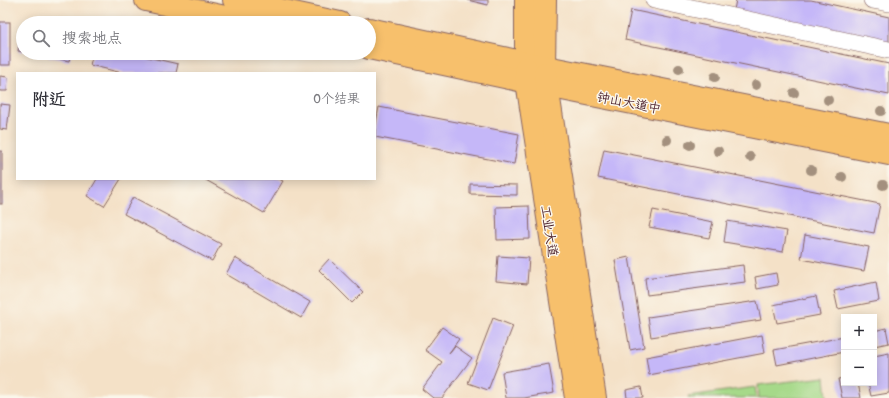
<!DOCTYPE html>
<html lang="zh">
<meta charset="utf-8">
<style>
:root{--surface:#fff;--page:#f7f7f7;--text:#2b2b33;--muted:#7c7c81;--line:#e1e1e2}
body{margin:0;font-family:"Balsamiq Sans","LXGW WenKai TC",sans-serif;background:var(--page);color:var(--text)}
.controls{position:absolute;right:12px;bottom:12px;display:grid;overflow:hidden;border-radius:0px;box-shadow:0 2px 10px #0003}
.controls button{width:36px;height:36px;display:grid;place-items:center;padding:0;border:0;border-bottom:1px solid var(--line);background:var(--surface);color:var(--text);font:20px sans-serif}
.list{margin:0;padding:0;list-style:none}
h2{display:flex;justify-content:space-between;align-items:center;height:52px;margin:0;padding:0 16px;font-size:17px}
h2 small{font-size:13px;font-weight:400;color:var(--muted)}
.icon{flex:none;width:22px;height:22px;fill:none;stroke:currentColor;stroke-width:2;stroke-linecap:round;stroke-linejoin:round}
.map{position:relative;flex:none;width:889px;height:398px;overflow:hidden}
.search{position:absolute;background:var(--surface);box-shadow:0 2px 10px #0003;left:16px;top:16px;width:360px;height:44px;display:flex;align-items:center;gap:10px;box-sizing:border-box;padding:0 14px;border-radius:22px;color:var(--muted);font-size:15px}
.panel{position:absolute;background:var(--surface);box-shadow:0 2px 10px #0003;left:16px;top:72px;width:360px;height:108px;border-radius:0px}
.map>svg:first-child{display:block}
.green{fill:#a6d989;stroke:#787c5a}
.building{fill:#c5b7f8}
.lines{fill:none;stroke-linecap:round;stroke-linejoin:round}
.minor-casing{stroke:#866362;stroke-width:18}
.major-casing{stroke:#866362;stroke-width:24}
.highway-casing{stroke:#866362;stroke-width:24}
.minor{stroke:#fff;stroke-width:17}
.major{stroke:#f7c06c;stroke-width:22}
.highway{stroke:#f7c06c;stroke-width:22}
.tree{fill:#a3907e}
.labels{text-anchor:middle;stroke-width:3;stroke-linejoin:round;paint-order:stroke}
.street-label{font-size:13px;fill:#4a1f2b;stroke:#fbf7ec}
</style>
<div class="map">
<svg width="889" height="398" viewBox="0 0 889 398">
<rect width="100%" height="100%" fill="#fbf7ec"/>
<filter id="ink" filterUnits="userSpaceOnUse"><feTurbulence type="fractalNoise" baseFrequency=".025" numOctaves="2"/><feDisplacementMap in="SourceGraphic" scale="8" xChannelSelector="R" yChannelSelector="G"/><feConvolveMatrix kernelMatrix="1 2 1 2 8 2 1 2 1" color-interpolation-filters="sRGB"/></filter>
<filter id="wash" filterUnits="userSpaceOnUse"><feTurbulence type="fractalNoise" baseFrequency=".012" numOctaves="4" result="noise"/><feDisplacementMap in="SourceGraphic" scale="16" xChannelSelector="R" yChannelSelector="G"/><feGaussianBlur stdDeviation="0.9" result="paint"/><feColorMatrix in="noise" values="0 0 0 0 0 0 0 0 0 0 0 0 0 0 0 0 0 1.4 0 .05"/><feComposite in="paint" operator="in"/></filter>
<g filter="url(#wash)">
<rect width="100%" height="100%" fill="#f4e1c7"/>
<g class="green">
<polygon points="825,377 827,398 759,398 758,385"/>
<polygon points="755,387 757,398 689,398 688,396"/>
</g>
<g id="blocks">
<g class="building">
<polygon points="467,0 488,0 488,5"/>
<polygon points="736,0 811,0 889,17 889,43 734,10"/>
<polygon points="631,10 889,64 889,95 625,40"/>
<rect x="0" y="22" width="10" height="43"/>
<polygon points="22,26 23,26 23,52 18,51"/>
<polygon points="32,53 71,53 69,61"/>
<polygon points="93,53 130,53 178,64 176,73 122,73 90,65"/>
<polygon points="0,76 8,77 7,91 0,91"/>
<polygon points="0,104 10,105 7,130 0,129"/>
<polygon points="379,107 519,134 514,164 375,137 375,128"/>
<polygon points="604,149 880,204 874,233 598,178"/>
<rect x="0" y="151" width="2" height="53"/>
<polygon points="97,179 121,179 104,206 87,196"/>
<polygon points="204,179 279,179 283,181 264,213"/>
<polygon points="470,184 517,185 517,195 470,194"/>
<polygon points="133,197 221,244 212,261 124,214"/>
<polygon points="529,206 530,239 497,240 496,207"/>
<polygon points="653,210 713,222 709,238 649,227"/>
<polygon points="727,221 787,231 783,252 724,242"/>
<polygon points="805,235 869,247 864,271 801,259"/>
<polygon points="498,256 529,258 527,284 496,281"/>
<polygon points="629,257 644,347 630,350 615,260"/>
<polygon points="235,258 310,302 301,318 226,274"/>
<polygon points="329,259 363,292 352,303 319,270"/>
<polygon points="743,265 745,282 647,295 645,278"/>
<polygon points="776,273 778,285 757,289 755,277"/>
<polygon points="876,282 879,301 838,309 834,291"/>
<polygon points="816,296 820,315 777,323 773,305"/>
<polygon points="757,301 761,320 651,337 648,317"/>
<polygon points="493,318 513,326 488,390 468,383"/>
<polygon points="442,327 459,339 449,353 455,346 472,358 442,398 433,398 422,389 442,362 425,350"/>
<polygon points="886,328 889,343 874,346 874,331"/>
<polygon points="762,335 765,353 649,375 646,357"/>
<polygon points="844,337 844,352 777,365 774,350"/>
<polygon points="889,353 889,393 871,396 868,383 874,383 874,356"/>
<polygon points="549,364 554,393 524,398 506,398 502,372"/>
<polygon points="844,378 844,383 858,383 861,398 842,398 838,379"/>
<polygon points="641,387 643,398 627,398 626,390"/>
</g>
</g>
</g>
<g filter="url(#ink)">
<use href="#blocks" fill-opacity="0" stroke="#866362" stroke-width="1"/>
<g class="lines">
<g class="minor-casing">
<g id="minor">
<polyline points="654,0 889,50"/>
<polyline points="872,0 889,3"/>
</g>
</g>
<g class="major-casing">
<g id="major">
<polyline points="526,63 526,0"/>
<polyline points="544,67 545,0"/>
</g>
</g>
<g class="highway-casing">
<g id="highway">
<polyline points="146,0 253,23"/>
<polyline points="234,0 340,23"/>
<polyline points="369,29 526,63 889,135"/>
<polyline points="369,48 547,86 889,154"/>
<polyline points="526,68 527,82 576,398"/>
<polyline points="545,73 595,398"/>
</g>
</g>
<use href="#minor" class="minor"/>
<use href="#major" class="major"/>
<use href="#highway" class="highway"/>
</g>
<g class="tree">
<circle cx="679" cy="69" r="5"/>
<circle cx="715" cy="77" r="5"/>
<circle cx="756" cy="85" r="5"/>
<circle cx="794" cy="93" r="5"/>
<circle cx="828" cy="100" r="5"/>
<circle cx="881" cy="111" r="5"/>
<circle cx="667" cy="140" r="5"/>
<circle cx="690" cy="145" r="5"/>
<circle cx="718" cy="151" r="5"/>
<circle cx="750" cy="157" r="5"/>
<circle cx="811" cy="170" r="5"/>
<circle cx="842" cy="177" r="5"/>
<circle cx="883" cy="185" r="5"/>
</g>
</g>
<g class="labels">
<g class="street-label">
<text transform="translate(629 102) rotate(11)" y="5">钟山大道中</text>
<text transform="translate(550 231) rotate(81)" y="5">工业大道</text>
</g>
</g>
</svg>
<div class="controls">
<button>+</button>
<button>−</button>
</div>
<div class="search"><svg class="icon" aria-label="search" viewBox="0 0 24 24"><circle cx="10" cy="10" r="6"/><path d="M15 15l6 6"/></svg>搜索地点</div>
<section class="panel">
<h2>附近<small>0个结果</small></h2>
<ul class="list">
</ul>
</section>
</div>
